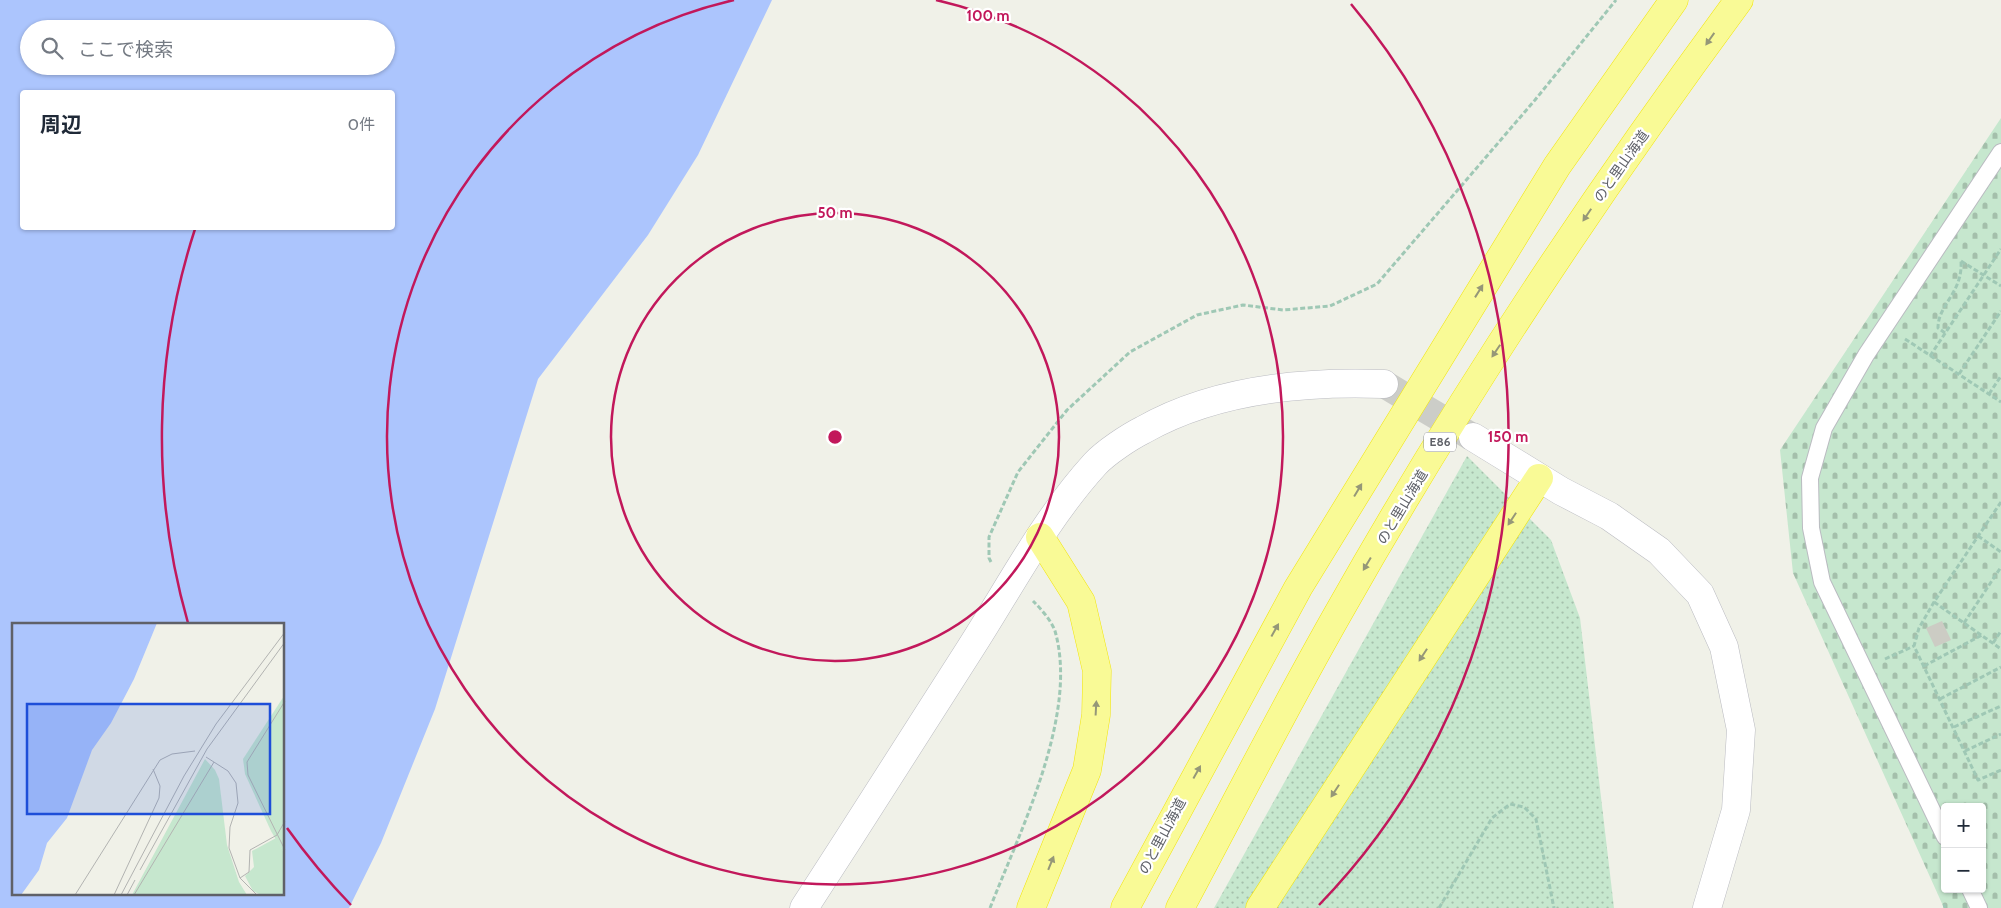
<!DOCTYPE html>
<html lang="ja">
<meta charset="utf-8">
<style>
:root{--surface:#fff;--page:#f6f6f7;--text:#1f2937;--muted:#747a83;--line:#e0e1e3}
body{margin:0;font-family:Cabin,"Noto Sans JP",sans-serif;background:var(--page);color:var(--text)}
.controls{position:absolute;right:15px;bottom:15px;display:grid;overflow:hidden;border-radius:5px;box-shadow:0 1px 4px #0004}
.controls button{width:45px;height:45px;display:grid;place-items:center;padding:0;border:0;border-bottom:1px solid var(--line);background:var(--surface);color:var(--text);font:25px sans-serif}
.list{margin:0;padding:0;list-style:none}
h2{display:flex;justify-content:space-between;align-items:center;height:65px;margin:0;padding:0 20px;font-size:21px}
h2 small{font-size:16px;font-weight:400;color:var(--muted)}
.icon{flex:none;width:28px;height:28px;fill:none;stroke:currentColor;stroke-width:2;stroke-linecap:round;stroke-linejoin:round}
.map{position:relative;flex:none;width:2001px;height:908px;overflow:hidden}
.search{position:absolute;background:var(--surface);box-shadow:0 1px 4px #0004;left:20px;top:20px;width:375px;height:55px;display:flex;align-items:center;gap:12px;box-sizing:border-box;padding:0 18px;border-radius:28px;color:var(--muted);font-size:19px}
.panel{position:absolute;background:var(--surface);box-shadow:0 1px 4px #0004;left:20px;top:90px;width:375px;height:140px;border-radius:5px}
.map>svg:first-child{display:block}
.grass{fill:url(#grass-dots)}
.cemetery{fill:url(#cemetery-stones);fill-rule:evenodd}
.water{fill:#acc5fd;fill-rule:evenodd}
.building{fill:#ccccc4}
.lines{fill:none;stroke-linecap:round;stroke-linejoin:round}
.minor-tunnel{stroke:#cccdc8;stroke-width:28;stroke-dasharray:28 14;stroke-linecap:butt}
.service-casing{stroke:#babbc1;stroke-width:18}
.minor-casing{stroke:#babbc1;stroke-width:29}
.motorway-casing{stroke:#f2e507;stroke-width:29}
.path{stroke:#9fc8b5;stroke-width:3;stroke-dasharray:5 2.5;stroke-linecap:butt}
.service{stroke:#fff;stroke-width:16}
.minor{stroke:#fff;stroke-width:28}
.motorway{stroke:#f9fa96;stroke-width:28}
.oneway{fill:#959778}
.ring{fill:none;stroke:#c2185b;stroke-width:2.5}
.labels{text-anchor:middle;stroke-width:4.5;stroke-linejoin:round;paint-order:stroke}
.shield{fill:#fff;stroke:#8f9095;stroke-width:1}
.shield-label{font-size:12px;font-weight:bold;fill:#5f6168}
.street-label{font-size:14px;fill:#5f6168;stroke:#fff}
.inset-road{fill:none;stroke:#b2b3b1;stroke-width:1}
.view{fill:#1d4ed8;fill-opacity:0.15;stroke:#1d4ed8;stroke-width:2.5}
.inset-edge{fill:none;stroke:#5f6168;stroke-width:2.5}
.centre{fill:#c2185b;stroke:#fff;stroke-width:2.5}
.ring-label{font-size:15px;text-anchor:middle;font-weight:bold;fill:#c2185b;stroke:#fff;stroke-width:4.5;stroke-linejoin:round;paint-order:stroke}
</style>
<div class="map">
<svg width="2001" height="908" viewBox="0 0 2001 908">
<defs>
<pattern id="grass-dots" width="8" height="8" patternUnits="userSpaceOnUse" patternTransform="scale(1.25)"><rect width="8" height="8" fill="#c6e7ce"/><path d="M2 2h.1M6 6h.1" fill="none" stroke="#a4bfab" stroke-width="1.8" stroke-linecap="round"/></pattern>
<pattern id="cemetery-stones" width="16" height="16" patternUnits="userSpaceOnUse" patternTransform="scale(1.25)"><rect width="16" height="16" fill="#c6e7ce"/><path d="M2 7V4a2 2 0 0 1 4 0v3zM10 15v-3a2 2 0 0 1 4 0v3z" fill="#a4bfab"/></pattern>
</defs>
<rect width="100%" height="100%" fill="#f0f1e8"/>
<polygon class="grass" points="1467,456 1551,540 1580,618 1614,908 1214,908"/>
<path class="cemetery" d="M 2001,118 L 2001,908 L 1944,908 L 1793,573 L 1780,450 ZM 1945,807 L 1982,807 L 1982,889 L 1945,889 Z"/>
<path class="water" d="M 0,0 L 772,0 L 698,155 L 648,235 L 538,379 L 435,709 L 381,843 L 349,908 L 0,908 ZM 29,29 L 386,29 L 386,66 L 29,66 ZM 22,92 L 392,92 L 392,228 L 22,228 ZM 14,624 L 284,624 L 284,894 L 14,894 Z"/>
<polygon class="building" points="1942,621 1951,640 1935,647 1926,628"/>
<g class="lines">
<polyline class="minor-tunnel" points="1384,384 1472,437"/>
<g class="service-casing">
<g id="service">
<polyline points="1945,837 1822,582 1811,528 1810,478 1824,428 1866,355 2001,152"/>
<polyline points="1970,889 1979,908"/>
</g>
</g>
<g class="minor-casing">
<g id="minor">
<polyline points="1473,437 1561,491 1609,516 1659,551 1700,594 1724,647 1741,730 1736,810 1707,908"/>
<path d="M 804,908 C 860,822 915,735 970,649 C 1010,587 1045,519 1095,464 C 1105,453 1129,437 1143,430 C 1215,389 1303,381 1384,384"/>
</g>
</g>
<g class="motorway-casing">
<g id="motorway">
<polyline points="1031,908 1087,770 1096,715 1097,671 1081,602 1040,537"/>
<polyline points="1125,908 1298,588 1557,166 1674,0"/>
<path d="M 1180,908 C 1233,809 1284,708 1340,610 C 1459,399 1595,195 1739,0"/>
<polyline points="1260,908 1539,478"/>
</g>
</g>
<g class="path">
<polyline points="1961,261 2001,286"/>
<path d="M 1945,333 L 1938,328 C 1938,304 1963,293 1961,261"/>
<polyline points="1905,339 2001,402"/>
<polyline points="1930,356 2001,249"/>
<polyline points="1959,374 2001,311"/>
<polyline points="1989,394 2001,376"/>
<polyline points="2001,502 1934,602 1919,628 1914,646 1978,780 2001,770"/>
<polyline points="1978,536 2001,552"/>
<polyline points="991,562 989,558 989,537 1018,472 1067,410 1130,352 1197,315 1243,305 1283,310 1330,306 1377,284 1535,100 1616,0"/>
<polyline points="1934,602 2001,649"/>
<polyline points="1964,623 2001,567"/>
<polyline points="1993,643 2001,631"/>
<polyline points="1885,659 1914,646"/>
<polyline points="1924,666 1982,635"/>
<polyline points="1940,699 2001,667"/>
<polyline points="1954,727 2001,706"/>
<polyline points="1965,751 2001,734"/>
<polyline points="1944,904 1945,908"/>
<path d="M 990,908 C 1020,831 1079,714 1055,631 C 1051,620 1041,609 1033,601"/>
<polyline points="1439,908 1492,818 1510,804 1524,807 1536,819 1554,908"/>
</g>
<use href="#service" class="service"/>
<use href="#minor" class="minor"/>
<use href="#motorway" class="motorway"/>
</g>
<defs><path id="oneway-solid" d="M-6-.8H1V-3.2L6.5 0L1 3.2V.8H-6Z" transform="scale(1.25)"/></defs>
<g class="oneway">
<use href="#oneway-solid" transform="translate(1710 39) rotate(125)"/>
<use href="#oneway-solid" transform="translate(1587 215) rotate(124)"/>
<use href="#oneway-solid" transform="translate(1479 291) rotate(-58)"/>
<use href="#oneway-solid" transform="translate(1496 351) rotate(124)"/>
<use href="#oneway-solid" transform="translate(1358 490) rotate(-59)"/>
<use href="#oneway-solid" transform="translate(1512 519) rotate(123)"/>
<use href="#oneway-solid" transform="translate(1367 564) rotate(121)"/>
<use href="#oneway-solid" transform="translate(1275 630) rotate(-61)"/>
<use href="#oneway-solid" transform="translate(1423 655) rotate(123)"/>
<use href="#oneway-solid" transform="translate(1096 708) rotate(-87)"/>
<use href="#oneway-solid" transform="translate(1197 772) rotate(-61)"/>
<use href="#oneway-solid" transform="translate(1335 791) rotate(123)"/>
<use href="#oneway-solid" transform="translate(1051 863) rotate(-68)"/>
</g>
<g class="ring">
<circle cx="835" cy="437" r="224"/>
<path d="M936 0A448 448 0 1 1 734 0"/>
<path d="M351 905A673 673 0 0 1 287 828M188 623A673 673 0 0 1 195 229M1351 4A673 673 0 0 1 1319 905"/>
</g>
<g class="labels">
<rect class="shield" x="1424" y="432.5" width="32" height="19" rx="4"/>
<g class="shield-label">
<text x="1440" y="446">E86</text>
</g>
<g class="street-label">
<text transform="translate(1621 166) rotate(-55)" y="5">のと里山海道</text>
<text transform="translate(1402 507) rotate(-59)" y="5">のと里山海道</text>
<text transform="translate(1162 836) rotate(-62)" y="5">のと里山海道</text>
</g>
</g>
<g transform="translate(12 623)">
<rect width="272" height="272" fill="#f0f1e8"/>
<path d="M 193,136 L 203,147 L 207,156 L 215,222 L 227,259 L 235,272 L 120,272 Z" fill="#c6e7ce"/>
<path d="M 264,215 L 272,230 L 272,272 L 249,272 L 241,268 L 233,253 L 242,244 L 240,228 Z" fill="#c6e7ce"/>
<path d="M 272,73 L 272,230 L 259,208 L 233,151 L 231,136 Z" fill="#c6e7ce"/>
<path d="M 0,0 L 145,0 L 122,56 L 99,100 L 80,127 L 55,195 L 35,220 L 27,247 L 9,272 L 0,272 Z" fill="#acc5fd"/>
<path class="inset-road" d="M 273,78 L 235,139 L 236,152 L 273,227M 194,134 L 216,148 L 224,160 L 226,180 L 218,204 L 217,225 L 228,255 L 245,272M 128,247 L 195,126 L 273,19M 228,255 L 237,249 L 238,227 L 265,212 L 273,198M 63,272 L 148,137 L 160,131 L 183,128M 102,272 L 147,175 L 148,163 L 141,146M 109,272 L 172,153 L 204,101 L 273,9M 115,272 L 123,257M 122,272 L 202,139"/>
<path class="view" d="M 15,81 L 258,81 L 258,191 L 15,191 Z"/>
<rect width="272" height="272" class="inset-edge"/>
</g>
<circle cx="835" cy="437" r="8" class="centre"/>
<g class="ring-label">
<text x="988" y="21">100 m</text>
<text x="835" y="218">50 m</text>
<text x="1508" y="442">150 m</text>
</g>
</svg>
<div class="controls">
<button>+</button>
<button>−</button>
</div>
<div class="search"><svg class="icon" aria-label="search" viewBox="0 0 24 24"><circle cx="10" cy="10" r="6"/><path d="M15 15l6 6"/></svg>ここで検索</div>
<section class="panel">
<h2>周辺<small>0件</small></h2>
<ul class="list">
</ul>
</section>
</div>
